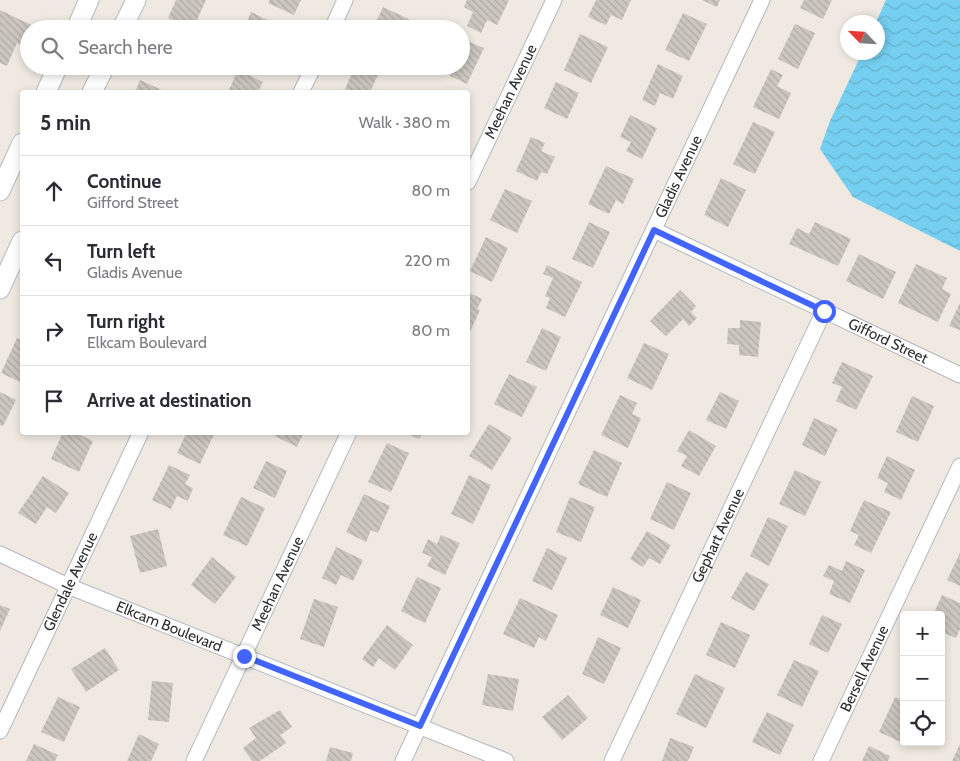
<!DOCTYPE html>
<meta charset="utf-8">
<style>
:root{--surface:#fff;--page:#f2f2f3;--text:#2b2b33;--muted:#7c7c81;--line:#e1e1e2}
body{margin:0;font-family:Cabin,sans-serif;background:var(--page);color:var(--text)}
.controls{position:absolute;right:15px;bottom:15px;display:grid;overflow:hidden;border-radius:5px;box-shadow:0 2px 8px #0003}
.controls button{width:45px;height:45px;display:grid;place-items:center;padding:0;border:0;border-bottom:1px solid var(--line);background:var(--surface);color:var(--text);font:25px sans-serif}
.compass{position:absolute;left:840px;top:15px;width:45px;height:45px;border-radius:50%;background:var(--surface);box-shadow:0 2px 8px #0003;rotate:295deg}
.stop{position:absolute;width:15px;height:15px;margin:-11px;border:4px solid #4264fb;border-radius:50%;background:#fff}
.stop.end{background:#4264fb;border-color:#fff;box-shadow:0 1px 5px #0008}
.list{margin:0;padding:0;list-style:none}
h2{display:flex;justify-content:space-between;align-items:center;height:65px;margin:0;padding:0 20px;font-size:21px}
h2 small{font-size:16px;font-weight:400;color:var(--muted)}
.list li{display:grid;grid-template-columns:32px 1fr auto;gap:15px;align-items:center;box-sizing:border-box;height:70px;padding:0 20px;border-top:1px solid var(--line)}
.list b{display:block;font-size:19px;white-space:nowrap}
.list p{margin:0;font-size:16px;white-space:nowrap;color:var(--muted)}
.list em{font-size:16px;font-style:normal;color:var(--muted)}
.icon{flex:none;width:28px;height:28px;fill:none;stroke:currentColor;stroke-width:2;stroke-linecap:round;stroke-linejoin:round}
.map{position:relative;flex:none;width:960px;height:761px;overflow:hidden}
.search{position:absolute;background:var(--surface);box-shadow:0 2px 8px #0003;left:20px;top:20px;width:450px;height:55px;display:flex;align-items:center;gap:12px;box-sizing:border-box;padding:0 18px;border-radius:28px;color:var(--muted);font-size:19px}
.panel{position:absolute;background:var(--surface);box-shadow:0 2px 8px #0003;left:20px;top:90px;width:450px;height:345px;border-radius:5px}
.map>svg:first-child{display:block}
.water{fill:url(#water-waves)}
.building{fill:url(#building-back-hatch)}
.lines{fill:none;stroke-linecap:round;stroke-linejoin:round}
.minor-casing{stroke:#b4b7c1;stroke-width:17}
.tertiary-casing{stroke:#b4b7c1;stroke-width:21}
.minor{stroke:#fff;stroke-width:15}
.tertiary{stroke:#fff;stroke-width:19}
.route{stroke:#4264fb;stroke-width:6}
.labels{text-anchor:middle;stroke-width:5;stroke-linejoin:round;paint-order:stroke}
.street-label{font-size:15px;fill:#2e2e2e;stroke:#fff}
</style>
<div class="map">
<svg width="960" height="761" viewBox="0 0 960 761">
<defs>
<pattern id="water-waves" width="16" height="10" patternUnits="userSpaceOnUse" patternTransform="scale(1.25)"><rect width="16" height="10" fill="#75cff0"/><path d="M0 5q4-4 8 0t8 0" fill="none" stroke="#66b2ce"/></pattern>
<pattern id="building-back-hatch" width="6" height="6" patternUnits="userSpaceOnUse" patternTransform="scale(1.25)"><rect width="6" height="6" fill="#cbc7bf"/><path d="M-1 5l2 2M0 0l6 6M5-1l2 2" fill="none" stroke="#afaba4"/></pattern>
</defs>
<rect width="100%" height="100%" fill="#efe9e1"/>
<polygon class="water" points="886,0 960,0 960,251 853,197 820,149 830,121 862,53 878,52 876,22"/>
<g class="building">
<polygon points="176,0 206,0 193,29 168,18"/>
<polygon points="270,0 301,0 294,15 268,3"/>
<polygon points="467,0 509,0 497,25 487,20 481,33 467,26 473,12 464,7"/>
<polygon points="596,0 631,0 622,20 611,15 606,25 588,17"/>
<polygon points="702,0 720,0 717,7"/>
<polygon points="804,0 832,0 823,19 800,8"/>
<polygon points="383,7 409,19 405,29 373,29"/>
<polygon points="0,10 40,29 29,29 29,49 17,43 7,66 0,63"/>
<polygon points="251,12 286,29 244,29"/>
<polygon points="683,13 707,24 689,61 665,50"/>
<polygon points="795,24 815,33 798,69 778,59"/>
<polygon points="580,34 608,47 591,83 564,70"/>
<polygon points="465,40 484,48 467,84 450,76 454,66 461,66 461,48"/>
<polygon points="658,64 683,76 673,99 660,93 655,106 642,100"/>
<polygon points="147,66 165,66 162,73"/>
<polygon points="355,66 382,66 370,92 351,92 345,89"/>
<polygon points="771,69 783,75 777,86 791,93 779,119 753,107"/>
<polygon points="238,70 263,82 258,92 228,92"/>
<polygon points="140,80 162,90 161,92 135,92"/>
<polygon points="556,82 579,93 567,119 544,108"/>
<polygon points="630,115 657,128 642,159 626,151 631,142 620,137"/>
<polygon points="753,122 775,132 755,174 733,164"/>
<polygon points="531,137 545,143 541,151 555,157 547,174 541,172 537,181 516,171"/>
<polygon points="606,166 634,179 623,204 616,200 609,214 588,204"/>
<polygon points="721,178 746,190 728,227 704,215"/>
<polygon points="505,189 532,201 517,233 490,220"/>
<polygon points="589,222 610,232 593,268 572,259"/>
<polygon points="815,222 851,239 838,266 789,244 797,228 809,234"/>
<polygon points="486,237 508,248 492,282 470,271"/>
<polygon points="859,254 896,272 883,299 846,281"/>
<polygon points="916,264 947,278 942,289 951,294 938,322 898,303"/>
<polygon points="547,265 582,282 565,317 546,308 550,298 545,296 553,278 543,274"/>
<polygon points="680,290 696,306 691,312 697,318 689,326 683,319 666,336 650,321"/>
<polygon points="468,292 482,299 477,309 480,310 470,332 468,331"/>
<polygon points="960,303 960,330 949,326"/>
<polygon points="740,320 761,322 758,357 739,355 739,345 727,344 728,328 740,328"/>
<polygon points="542,328 561,337 546,371 526,362"/>
<polygon points="17,338 22,340 22,383 1,373"/>
<polygon points="644,343 669,354 652,390 627,378"/>
<polygon points="842,362 873,376 856,410 836,401 842,387 832,383"/>
<polygon points="509,374 537,387 522,417 494,404"/>
<polygon points="0,392 16,400 3,426 0,425"/>
<polygon points="720,392 739,401 726,429 706,420"/>
<polygon points="620,395 637,403 632,414 641,418 628,448 601,435"/>
<polygon points="912,396 934,406 918,442 896,432"/>
<polygon points="814,418 838,429 825,456 802,445"/>
<polygon points="489,424 512,438 492,470 469,456"/>
<polygon points="689,430 716,446 699,476 681,466 687,456 677,451"/>
<polygon points="63,432 74,432 93,441 79,472 51,459"/>
<polygon points="187,432 215,432 200,464 177,453"/>
<polygon points="276,432 304,432 297,447 275,436"/>
<polygon points="404,432 423,432 419,439"/>
<polygon points="387,443 409,453 391,492 368,482"/>
<polygon points="594,450 622,463 607,497 578,484"/>
<polygon points="887,456 915,470 901,500 884,492 888,483 877,478"/>
<polygon points="266,461 287,471 275,498 253,488"/>
<polygon points="169,465 190,475 185,484 193,488 188,501 177,496 171,509 152,500"/>
<polygon points="795,470 821,482 805,516 779,504"/>
<polygon points="469,475 491,485 473,524 451,514"/>
<polygon points="43,476 69,493 56,513 47,507 36,524 18,513"/>
<polygon points="667,482 691,493 674,530 650,519"/>
<polygon points="364,494 390,506 378,533 371,530 366,542 346,532"/>
<polygon points="241,497 265,508 247,546 223,535"/>
<polygon points="570,497 595,507 581,542 556,532"/>
<polygon points="864,500 891,512 871,553 854,545 859,535 850,531"/>
<polygon points="768,517 788,526 769,566 750,556"/>
<polygon points="158,529 167,566 140,573 130,536"/>
<polygon points="647,531 671,545 660,564 649,558 643,567 630,559"/>
<polygon points="441,535 460,543 445,575 427,566 432,557 422,553 428,539 437,544"/>
<polygon points="336,547 363,560 353,581 341,575 336,585 322,578"/>
<polygon points="547,548 567,558 552,590 532,581"/>
<polygon points="960,553 960,586 947,580"/>
<polygon points="212,557 236,577 215,604 191,585"/>
<polygon points="846,561 865,570 850,603 829,594 834,581 823,576 829,565 842,571"/>
<polygon points="746,572 769,584 754,611 731,598"/>
<polygon points="417,577 441,588 425,623 401,611"/>
<polygon points="613,587 641,600 628,628 600,615"/>
<polygon points="942,595 960,603 960,629 956,638 941,632 941,615 933,615"/>
<polygon points="520,598 558,615 546,641 539,637 534,648 503,634"/>
<polygon points="314,599 338,607 324,647 300,639"/>
<polygon points="0,605 10,609 0,631"/>
<polygon points="822,615 842,624 828,653 809,644"/>
<polygon points="721,622 750,635 735,668 706,655"/>
<polygon points="387,625 413,645 395,670 379,658 373,667 362,659"/>
<polygon points="598,637 621,648 604,684 582,674"/>
<polygon points="105,648 119,670 86,692 71,669"/>
<polygon points="794,660 819,671 802,707 777,695"/>
<polygon points="488,674 519,679 513,711 482,705"/>
<polygon points="695,674 725,688 706,728 676,714"/>
<polygon points="152,681 173,683 169,722 148,720"/>
<polygon points="568,695 588,718 562,740 542,717"/>
<polygon points="58,697 80,707 64,742 41,732"/>
<polygon points="895,697 904,701 903,743 879,732"/>
<polygon points="280,710 292,727 280,735 286,743 260,761 252,761 243,748 256,738 249,728"/>
<polygon points="767,712 794,725 780,755 752,742"/>
<polygon points="139,734 159,744 151,761 127,761"/>
<polygon points="670,738 694,747 688,761 662,761"/>
<polygon points="34,744 58,755 55,761 26,761"/>
<polygon points="960,744 960,761 952,761"/>
<polygon points="869,746 890,756 888,761 862,761"/>
<polygon points="330,747 353,753 351,761 326,761"/>
</g>
<g class="lines">
<g class="minor-casing">
<g id="minor">
<polyline points="332,29 345,0"/>
<polyline points="301,92 314,66"/>
<path id="s1" d="M 468,182 L 554,0"/>
<path id="s2" d="M 654,230 L 960,375"/>
<path id="s3" d="M 0,554 L 68,586 L 506,761"/>
<path id="s4" d="M 0,731 L 141,432"/>
<path id="s5" d="M 194,761 L 349,432"/>
<path id="s6" d="M 403,761 L 762,0"/>
<path id="s7" d="M 612,761 L 824,311"/>
<path id="s8" d="M 821,761 L 960,466"/>
</g>
</g>
<g class="tertiary-casing">
<g id="tertiary">
<polyline points="76,29 89,0"/>
<polyline points="122,29 136,0"/>
<polyline points="46,92 58,66"/>
<polyline points="92,92 105,66"/>
<polyline points="0,191 22,143"/>
<polyline points="0,289 22,241"/>
</g>
</g>
<use href="#minor" class="minor"/>
<use href="#tertiary" class="tertiary"/>
</g>
<g class="lines">
<polyline class="route" points="244,656 420,726 654,230 824,311"/>
</g>
<g class="labels">
<g class="street-label">
<text dy="5" stroke="none"><textPath href="#s1" startOffset="100">Meehan Avenue</textPath></text>
<text dy="5" stroke="none"><textPath href="#s6" startOffset="646">Gladis Avenue</textPath></text>
<text dy="5" stroke="none"><textPath href="#s2" startOffset="259">Gifford Street</textPath></text>
<text dy="5" stroke="none"><textPath href="#s7" startOffset="249">Gephart Avenue</textPath></text>
<text dy="5" stroke="none"><textPath href="#s4" startOffset="165">Glendale Avenue</textPath></text>
<text dy="5" stroke="none"><textPath href="#s5" startOffset="196">Meehan Avenue</textPath></text>
<text dy="5" stroke="none"><textPath href="#s3" startOffset="184">Elkcam Boulevard</textPath></text>
<text dy="5" stroke="none"><textPath href="#s8" startOffset="102">Bersell Avenue</textPath></text>
</g>
</g>
</svg>
<div class="controls">
<button>+</button>
<button>−</button>
<button><svg class="icon" aria-label="locate" viewBox="0 0 24 24"><circle cx="12" cy="12" r="6"/><path d="M12 2v4M12 18v4M2 12h4M18 12h4"/></svg></button>
</div>
<svg class="compass" viewBox="-18 -18 36 36"><path d="M0-13l5 13h-10z" fill="#e53935"/><path d="M0 13l5-13h-10z" fill="#7c7c81"/></svg>
<div class="stop" style="left:824px;top:311px"></div>
<div class="stop end" style="left:244px;top:656px"></div>
<div class="search"><svg class="icon" aria-label="search" viewBox="0 0 24 24"><circle cx="10" cy="10" r="6"/><path d="M15 15l6 6"/></svg>Search here</div>
<section class="panel">
<h2>5 min<small>Walk · 380 m</small></h2>
<ul class="list">
<li><svg class="icon" aria-label="ahead" viewBox="0 0 24 24"><path d="M12 20V5M6 11l6-6 6 6"/></svg><div><b>Continue</b><p>Gifford Street</p></div><em>80 m</em></li>
<li><svg class="icon" aria-label="left" viewBox="0 0 24 24"><path d="M17 20v-9H6M10 6l-5 5 5 5"/></svg><div><b>Turn left</b><p>Gladis Avenue</p></div><em>220 m</em></li>
<li><svg class="icon" aria-label="right" viewBox="0 0 24 24"><path d="M7 20v-9h11M14 6l5 5-5 5"/></svg><div><b>Turn right</b><p>Elkcam Boulevard</p></div><em>80 m</em></li>
<li><svg class="icon" aria-label="arrive" viewBox="0 0 24 24"><path d="M6 21V4h12l-3 4 3 4H6"/></svg><div><b>Arrive at destination</b></div></li>
</ul>
</section>
</div>
